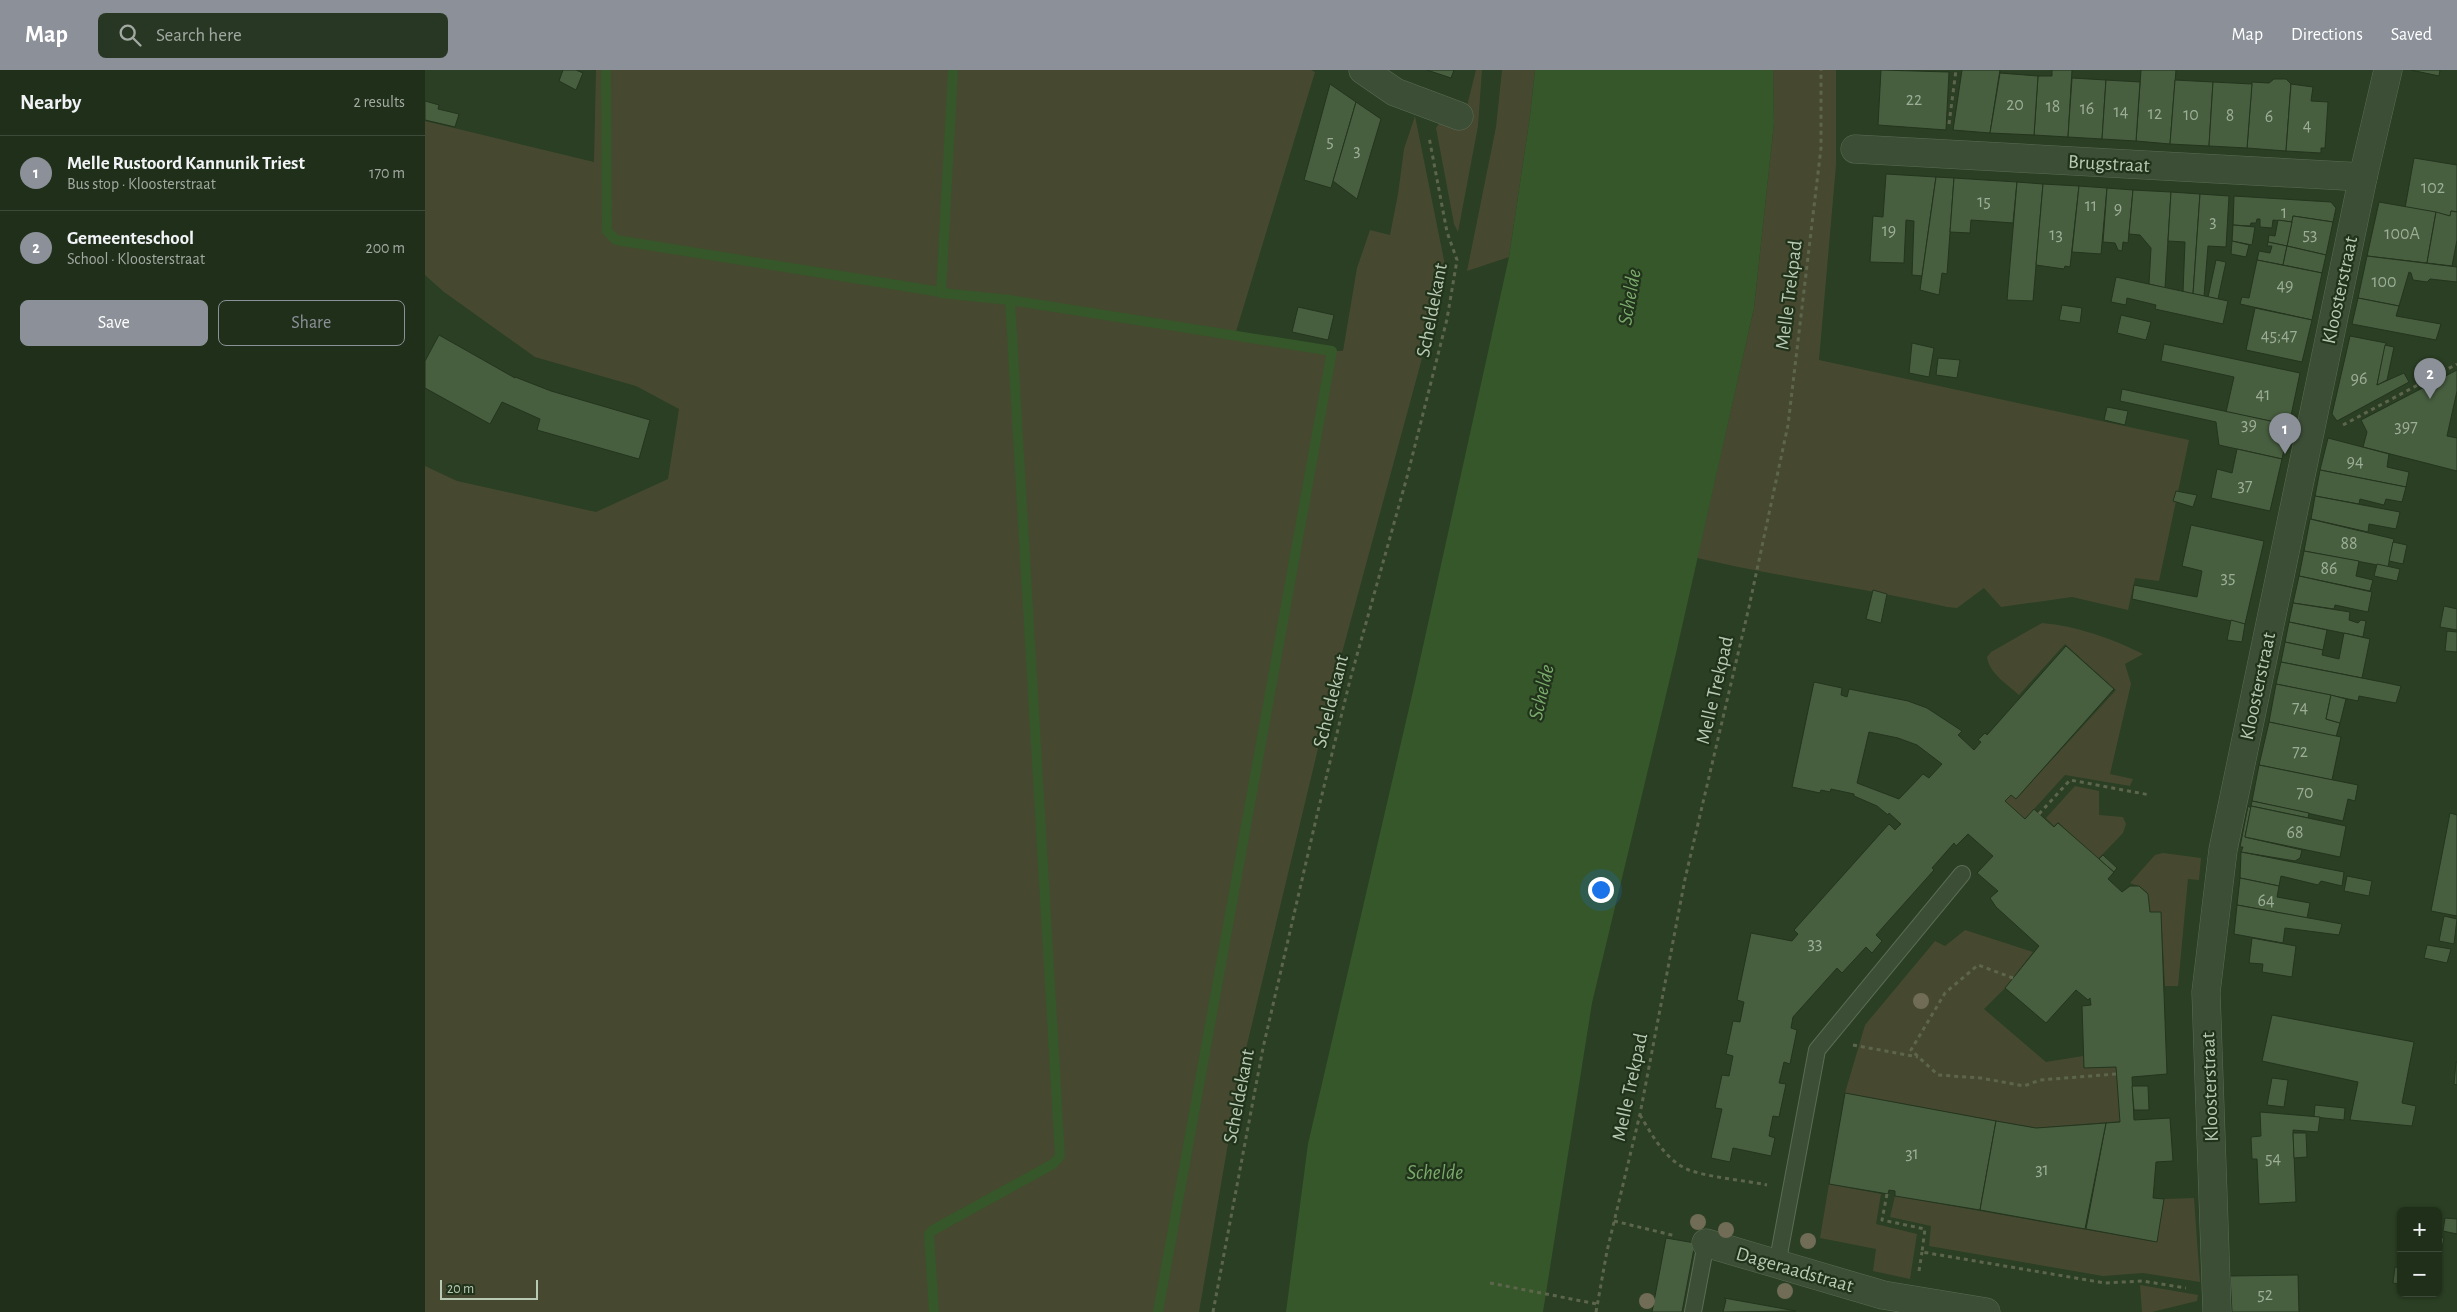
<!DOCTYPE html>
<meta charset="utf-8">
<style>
:root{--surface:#202f1a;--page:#283723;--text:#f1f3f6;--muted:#a2a9a2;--line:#3d4a39;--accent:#8c9099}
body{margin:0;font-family:"Alegreya Sans",sans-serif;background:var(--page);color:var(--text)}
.controls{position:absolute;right:15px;bottom:15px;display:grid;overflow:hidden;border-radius:8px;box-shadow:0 1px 4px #0004}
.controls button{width:45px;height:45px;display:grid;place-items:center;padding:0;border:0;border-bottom:1px solid var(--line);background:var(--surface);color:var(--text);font:25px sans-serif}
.scale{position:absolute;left:15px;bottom:12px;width:98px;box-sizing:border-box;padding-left:5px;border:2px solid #b8cab3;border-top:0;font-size:14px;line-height:18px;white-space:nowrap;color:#b8cab3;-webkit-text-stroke:4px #22331c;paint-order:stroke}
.you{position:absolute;left:1175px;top:819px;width:18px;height:18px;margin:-12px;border:4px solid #fff;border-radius:50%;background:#1a73e8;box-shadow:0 0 0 8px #1a73e833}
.badge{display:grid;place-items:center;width:32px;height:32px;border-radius:50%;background:var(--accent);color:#fff;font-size:16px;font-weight:700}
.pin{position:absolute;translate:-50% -41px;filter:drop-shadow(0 1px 2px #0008)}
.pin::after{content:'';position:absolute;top:26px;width:18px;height:15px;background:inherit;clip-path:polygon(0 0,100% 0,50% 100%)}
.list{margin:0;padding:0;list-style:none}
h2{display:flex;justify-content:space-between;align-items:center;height:65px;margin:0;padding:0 20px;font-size:21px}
h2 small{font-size:16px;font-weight:400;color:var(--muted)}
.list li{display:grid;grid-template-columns:32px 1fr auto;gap:15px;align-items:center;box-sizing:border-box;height:75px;padding:0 20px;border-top:1px solid var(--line)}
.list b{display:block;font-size:19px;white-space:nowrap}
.list p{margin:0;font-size:16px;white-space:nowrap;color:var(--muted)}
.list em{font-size:16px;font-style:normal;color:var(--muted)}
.actions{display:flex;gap:10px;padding:15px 20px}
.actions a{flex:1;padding:11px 0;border:1px solid var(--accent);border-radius:8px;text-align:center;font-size:18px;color:var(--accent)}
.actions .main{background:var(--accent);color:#fff}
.icon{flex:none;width:28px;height:28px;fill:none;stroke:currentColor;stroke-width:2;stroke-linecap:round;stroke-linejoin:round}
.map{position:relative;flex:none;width:2032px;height:1242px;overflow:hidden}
header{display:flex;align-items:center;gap:30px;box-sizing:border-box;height:70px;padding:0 25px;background:var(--accent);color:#fff}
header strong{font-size:24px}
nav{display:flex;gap:28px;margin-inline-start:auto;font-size:18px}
.search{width:350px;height:45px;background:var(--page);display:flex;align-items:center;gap:12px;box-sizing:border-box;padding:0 18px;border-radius:8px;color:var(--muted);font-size:19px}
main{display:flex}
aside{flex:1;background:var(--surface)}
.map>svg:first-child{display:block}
.green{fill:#46492f}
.water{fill:#35572a}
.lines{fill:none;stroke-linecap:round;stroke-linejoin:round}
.stream{stroke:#35572a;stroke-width:10}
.building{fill:#475e3f;stroke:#24351e;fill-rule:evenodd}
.service-casing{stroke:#5b6c55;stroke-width:18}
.minor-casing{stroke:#5b6c55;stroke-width:29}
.path{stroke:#5d664c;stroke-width:3;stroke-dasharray:4 4;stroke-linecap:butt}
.service{stroke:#3d4e37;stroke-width:16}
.minor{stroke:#3d4e37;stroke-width:28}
.tree{fill:#706c56}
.labels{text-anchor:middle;stroke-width:4.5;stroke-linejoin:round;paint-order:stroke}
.number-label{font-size:18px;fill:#9caf96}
.street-label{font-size:20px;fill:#b8cab3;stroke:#22331c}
.water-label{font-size:21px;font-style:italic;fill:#7aaa6b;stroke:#22331c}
</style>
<header>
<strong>Map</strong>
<div class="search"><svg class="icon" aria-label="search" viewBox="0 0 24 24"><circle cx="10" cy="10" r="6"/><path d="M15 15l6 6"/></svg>Search here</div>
<nav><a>Map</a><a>Directions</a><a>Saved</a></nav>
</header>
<main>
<aside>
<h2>Nearby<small>2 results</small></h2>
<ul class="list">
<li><span class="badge">1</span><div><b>Melle Rustoord Kannunik Triest</b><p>Bus stop · Kloosterstraat</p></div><em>170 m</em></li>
<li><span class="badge">2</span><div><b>Gemeenteschool</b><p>School · Kloosterstraat</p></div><em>200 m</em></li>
</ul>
<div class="actions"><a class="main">Save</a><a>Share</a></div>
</aside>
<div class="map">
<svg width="2032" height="1242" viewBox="0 0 2032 1242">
<rect width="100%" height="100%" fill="#2a3f23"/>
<g class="green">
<polygon points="171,0 886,0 890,2 810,265 907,281 918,281 932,198 945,160 965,165 973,124 979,79 990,46 1021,200 908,616 815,1004 774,1242 0,1242 0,396 32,411 171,442 243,409 254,339 211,316 110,287 19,222 0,205 0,51 169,92"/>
<polygon points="1051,0 1057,0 1053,56 1033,162 1029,154 1011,58 1015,52 1039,48"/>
<polygon points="1077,0 1110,0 1105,46 1084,187 1042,201 1071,57"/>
<path d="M 1348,0 L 1411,0 L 1411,95 L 1394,290 L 1764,370 L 1734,511 L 1710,508 L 1703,540 L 1647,527 L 1576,537 L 1559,518 L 1532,538 L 1522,537 C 1439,518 1355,507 1272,488 L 1329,238 L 1349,53 Z"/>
<path d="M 1617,553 C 1652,556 1686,568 1718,584 L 1700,594 L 1706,614 L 1685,704 L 1708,709 L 1705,716 L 1640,705 L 1600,749 L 1580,731 L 1586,725 L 1591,729 L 1691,620 L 1640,574 L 1594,625 C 1582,614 1564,603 1562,587 L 1566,582 Z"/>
<polygon points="1650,716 1674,721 1674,745 1698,747 1701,754 1698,763 1673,789 1633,752 1629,756 1621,748"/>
<polygon points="1738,783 1776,788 1774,810 1763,809 1753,916 1740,916 1736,842 1725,842 1722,822 1714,816 1705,813 1730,785"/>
<polygon points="1540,860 1608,882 1580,918 1559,939 1621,992 1658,986 1659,998 1691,997 1692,1004 1709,1050 1611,1058 1420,1023 1440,955 1510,871 1520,876"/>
<polygon points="1404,1114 1456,1124 1451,1154 1492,1164 1485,1209 1448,1201 1451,1179 1395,1168"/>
<polygon points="1470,1126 1731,1172 1739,1129 1769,1128 1775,1212 1718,1203 1678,1206 1504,1176 1506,1156 1465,1147"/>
<polygon points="1715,1215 1773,1225 1772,1231 1727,1242 1717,1242"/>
</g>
<polygon class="water" points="1110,0 1348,0 1349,53 1329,238 1252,579 1167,933 1118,1242 861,1242 883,1074 991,608 1084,187 1105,46"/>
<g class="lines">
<g class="stream">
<polyline points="181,0 182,161 191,170 522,223"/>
<polyline points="528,0 516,223 585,230 907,281 733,1242"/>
<polyline points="509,1242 504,1164 508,1160 628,1094 635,1086 585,230"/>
</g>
</g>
<g class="building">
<polygon points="138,0 151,0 158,3 151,20 134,11"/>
<polygon points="1002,0 1029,0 1026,8"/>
<polygon points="1456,0 1524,2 1521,60 1453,55"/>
<polygon points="1537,0 1575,0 1565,63 1528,60"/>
<polygon points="1627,0 1647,0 1643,67 1609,65 1613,6 1627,6"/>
<polygon points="1716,0 1751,0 1745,74 1711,71"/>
<polygon points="1986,0 2015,0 2014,6"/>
<polygon points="1575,3 1613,6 1609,65 1565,63"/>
<polygon points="1647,8 1681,10 1677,69 1643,67"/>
<polygon points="1849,9 1861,9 1866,14 1861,81 1822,78 1827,12 1844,13"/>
<polygon points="1681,10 1715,12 1711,71 1677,69"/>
<polygon points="1750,10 1788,12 1784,76 1745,74"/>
<polygon points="1788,12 1827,14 1822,78 1784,76"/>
<polygon points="905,14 931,32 906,118 879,110"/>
<polygon points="1866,14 1888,17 1886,31 1903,32 1900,78 1896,78 1896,83 1861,81"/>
<polygon points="0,31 14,35 13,39 34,44 30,57 0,50"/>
<polygon points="931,32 956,49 932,129 908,111"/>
<polygon points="1989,88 2032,95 2032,142 2026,141 2025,146 1980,138"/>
<polygon points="1461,104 1511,107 1497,206 1487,205 1489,151 1481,150 1479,193 1445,192 1448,146 1458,147"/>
<polygon points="1511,107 1529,108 1522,204 1517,203 1514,225 1495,220"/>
<polygon points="1529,108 1592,112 1588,153 1546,150 1545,163 1525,162"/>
<polygon points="1592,112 1618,114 1608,231 1582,230"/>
<polygon points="1618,114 1654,116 1645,197 1640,196 1639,199 1611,195"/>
<polygon points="1654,116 1682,118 1676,184 1647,182"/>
<polygon points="1682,118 1708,120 1703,173 1698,172 1697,181 1693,180 1690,173 1678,172"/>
<polygon points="1708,120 1746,122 1740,218 1724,214 1726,178 1715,165 1704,164"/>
<polygon points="1746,122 1775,124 1768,224 1758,222 1760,172 1743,171"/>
<polygon points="1775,124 1804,126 1801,177 1783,176 1779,226 1768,224"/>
<polygon points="1809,126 1906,132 1911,138 1908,152 1868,146 1867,152 1848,150 1847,158 1835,157 1835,149 1832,149 1831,153 1826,153 1825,156 1808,155"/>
<polygon points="1954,132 2011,142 2002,193 1942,186"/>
<polygon points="2026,141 2032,142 2032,170 2027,196 2002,193 2011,142 2025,146"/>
<polygon points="1868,146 1908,152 1901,185 1862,176"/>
<polygon points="1853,150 1867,152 1862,176 1843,172 1844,165 1850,166"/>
<polygon points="1808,155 1830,157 1827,175 1807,171"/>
<polygon points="1807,171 1824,175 1821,187 1806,184"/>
<polygon points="1843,172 1862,176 1858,195 1832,190 1834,181 1845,183 1847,176 1842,176"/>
<polygon points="1862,176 1901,185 1897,203 1858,195"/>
<polygon points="1942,186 2032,197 2032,212 2005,209 2002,212 1988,210 1986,203 1984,202 1974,236 1933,228"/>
<polygon points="1791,190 1801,192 1793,229 1783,227"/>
<polygon points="1832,190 1897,203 1887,250 1815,234 1817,227 1824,228"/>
<polygon points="1691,207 1803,231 1798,254 1730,239 1731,235 1702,228 1701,235 1686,232"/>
<polygon points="1933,228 1974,236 1971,246 2016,254 2011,270 1927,254"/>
<polygon points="1637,235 1657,238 1655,253 1634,250"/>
<polygon points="873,237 909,245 903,270 867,262"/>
<polygon points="1830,238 1887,250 1877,292 1821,280"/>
<polygon points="1696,245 1726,252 1721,270 1692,263"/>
<polygon points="14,265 90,308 90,307 126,321 225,350 214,389 112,360 115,349 77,332 65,354 0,318 0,291"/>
<polygon points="1925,266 1961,273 1952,315 1979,303 1984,312 1912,351 1907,344"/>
<polygon points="1487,273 1509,278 1504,307 1484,303"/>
<polygon points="1739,274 1875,303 1864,355 1801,342 1809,307 1736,291"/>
<polygon points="1960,275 1969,277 1962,310 1952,315"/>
<polygon points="1513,288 1535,290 1532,308 1511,305"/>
<polygon points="2032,300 2032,321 2022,366 2032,368 2032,401 1938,377 1942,362 1936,350"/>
<polygon points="1697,319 1864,355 1857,389 1794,375 1791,352 1695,331"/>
<polygon points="1682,337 1703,341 1700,355 1679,350"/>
<polygon points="1903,368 1964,384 1962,397 1984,402 1981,417 1895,400"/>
<polygon points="1812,379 1857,389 1845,441 1786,428 1792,399 1807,403"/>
<polygon points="1895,400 1981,417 1977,432 1961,429 1959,435 1935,429 1934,434 1890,426"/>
<polygon points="1751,421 1772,425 1768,437 1748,431"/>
<polygon points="1890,426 1975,442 1971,459 1944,454 1943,462 1886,449"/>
<polygon points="1885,449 1969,469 1963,497 1879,481"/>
<polygon points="1766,455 1839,471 1820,554 1707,529 1709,515 1772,527 1777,501 1757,496"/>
<polygon points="1968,472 1982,475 1978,494 1964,491"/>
<polygon points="1879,481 1934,491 1931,506 1948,510 1945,521 1874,506"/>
<polygon points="1952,494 1975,499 1972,511 1949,506"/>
<polygon points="1874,506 1947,522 1943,542 1910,535 1909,539 1868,533"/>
<polygon points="1448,520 1462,524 1456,553 1441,549"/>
<polygon points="1868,533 1925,542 1924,550 1933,553 1936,550 1941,551 1938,567 1864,552"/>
<polygon points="2019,536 2032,539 2032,560 2015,557"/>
<polygon points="1806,550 1820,554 1817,572 1802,570"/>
<polygon points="1864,552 1902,560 1898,580 1860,572"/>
<polygon points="2022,561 2032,562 2032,582 2020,581"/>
<polygon points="1919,563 1945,569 1937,608 1856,592 1860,572 1898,580 1897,585 1914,589"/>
<path d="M 1641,576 L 1689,619 L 1591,729 L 1586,725 L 1580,731 L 1600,749 L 1609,739 L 1629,757 L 1633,753 L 1689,802 L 1683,809 L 1697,822 L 1705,816 L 1714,816 L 1723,824 L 1725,842 L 1736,842 L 1742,1004 L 1707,1007 L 1709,1050 L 1745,1048 L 1748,1091 L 1731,1092 L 1728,1128 L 1739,1129 L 1732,1172 L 1661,1159 L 1681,1053 L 1695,1052 L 1691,997 L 1659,998 L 1657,936 L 1666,935 L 1665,928 L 1663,930 L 1651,920 L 1621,953 L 1580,918 L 1614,876 L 1571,837 L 1565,828 L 1573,821 L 1552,803 L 1568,786 L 1543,764 L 1531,776 L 1529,773 L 1507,798 L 1509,800 L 1451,865 L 1457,871 L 1447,883 L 1441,877 L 1417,903 L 1412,898 L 1368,947 L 1366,958 L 1372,960 L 1365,994 L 1359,992 L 1354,1013 L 1361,1014 L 1354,1047 L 1348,1046 L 1344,1066 L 1350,1068 L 1346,1086 L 1308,1078 L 1305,1092 L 1286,1088 L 1297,1039 L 1290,1038 L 1297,1005 L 1304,1006 L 1308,986 L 1301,984 L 1308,951 L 1315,952 L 1319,932 L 1312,930 L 1326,863 L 1367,871 L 1373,864 L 1369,860 L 1464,754 L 1470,760 L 1476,754 L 1464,743 L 1463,745 L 1452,736 L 1429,726 L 1429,724 L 1406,719 L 1405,722 L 1396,720 L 1395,723 L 1367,717 L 1389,612 L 1417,618 L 1416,625 L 1422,627 L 1424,619 L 1483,631 L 1502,638 L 1537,661 L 1533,665 L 1549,680 L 1556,672 L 1553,670 L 1560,663 L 1562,665 ZM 1444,662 L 1473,668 L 1492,675 L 1517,694 L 1504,708 L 1498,704 L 1474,729 L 1432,713 Z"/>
<polygon points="1856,592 1962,613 1976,616 1971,633 1934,626 1933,631 1851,614"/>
<polygon points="1851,614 1906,625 1901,649 1915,653 1911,667 1844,652"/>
<polygon points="1906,625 1921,629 1915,653 1901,649"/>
<polygon points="1844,652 1916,667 1907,710 1834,695"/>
<polygon points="1834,695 1933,715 1930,731 1923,729 1918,751 1827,731"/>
<polygon points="1827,731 1884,743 1883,748 1826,736"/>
<polygon points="1823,736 1826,738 1820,767 1877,780 1875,788 1870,791 1816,782 1818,777 1815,777"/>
<polygon points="1826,736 1921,756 1915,787 1820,767"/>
<polygon points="2025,743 2032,745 2032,846 2006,841"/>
<polygon points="1816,782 1919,802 1917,816 1896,811 1893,815 1856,806 1854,816 1815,808"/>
<polygon points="1678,785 1692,798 1689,802 1674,789"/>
<polygon points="1922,806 1947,811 1944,826 1919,821"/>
<polygon points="1815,808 1854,816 1852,827 1885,833 1882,848 1812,835"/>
<polygon points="1812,835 1917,854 1914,865 1860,858 1858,873 1809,864"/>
<polygon points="2019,846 2032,849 2029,874 2014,871"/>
<polygon points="1827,868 1871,876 1867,907 1837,902 1838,894 1824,893"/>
<polygon points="2002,875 2026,879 2022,893 1999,888"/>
<polygon points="1847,945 1989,972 1977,1033 1991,1036 1987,1056 1925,1050 1933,1012 1837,991"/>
<polygon points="2031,992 2032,992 2032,1015 2029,1014"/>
<polygon points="1847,1008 1863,1010 1859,1037 1842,1035"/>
<polygon points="1707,1016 1723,1016 1724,1040 1709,1040"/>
<polygon points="1420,1023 1571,1051 1555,1140 1470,1126 1470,1121 1464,1120 1463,1124 1404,1114"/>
<polygon points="1890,1035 1920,1038 1919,1050 1889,1047"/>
<polygon points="1835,1042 1895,1047 1893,1062 1868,1060 1871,1132 1834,1134 1832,1089 1827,1089 1826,1067 1836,1066"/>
<polygon points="1571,1051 1611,1058 1681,1053 1660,1159 1555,1140"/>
<polygon points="1868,1063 1881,1063 1882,1087 1869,1088"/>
<polygon points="2020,1148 2032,1149 2032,1164 2018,1161"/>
<polygon points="2013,1167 2019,1168 2014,1193 2013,1193"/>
<polygon points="1241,1168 1270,1173 1257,1242 1227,1242"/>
<polygon points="1970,1197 1976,1198 1976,1214 1968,1213"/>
<polygon points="1873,1205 1874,1242 1807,1242 1805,1206"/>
<polygon points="1299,1228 1371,1241 1298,1242 1301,1230"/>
</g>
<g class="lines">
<g class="service-casing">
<g id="service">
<polyline points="1352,1195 1392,980 1537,804"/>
<polyline points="1268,1242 1281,1173"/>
</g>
</g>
<g class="minor-casing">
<g id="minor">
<polyline points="938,0 970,22 1034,46"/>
<polyline points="1430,79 1938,107"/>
<polyline points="1281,1173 1458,1225 1561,1242"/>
<polyline points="1792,1242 1781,922 1798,780 1938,107 1963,0"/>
</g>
</g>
<g class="path">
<polyline points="1524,54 1531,0"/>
<polyline points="1918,355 2032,294"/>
<polyline points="1614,744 1645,710 1725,725"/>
<polyline points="1588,908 1553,895 1520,923 1486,980 1513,1005 1556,1008 1599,1016 1615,1010 1691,1004"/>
<polyline points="1428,975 1493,987"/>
<path d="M 1215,1045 C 1227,1065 1241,1091 1264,1100 C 1287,1108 1318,1110 1342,1115"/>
<polyline points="1462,1124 1457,1150 1500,1159 1497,1182 1680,1213 1717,1211 1761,1218"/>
<polyline points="1189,1151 1251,1166"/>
<polyline points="1494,1201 1497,1182"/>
<polyline points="1065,1213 1172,1234"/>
<polyline points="788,1242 838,978 892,745 925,610 982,407 1022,249 1032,190 1022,162 1004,67"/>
<polyline points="1171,1242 1182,1181 1215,1044 1260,809 1324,537 1363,355 1396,78 1396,0"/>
</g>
<use href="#service" class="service"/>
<use href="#minor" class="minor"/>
</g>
<g class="tree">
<circle cx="1496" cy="931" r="8"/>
<circle cx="1273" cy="1152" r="8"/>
<circle cx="1301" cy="1160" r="8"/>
<circle cx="1383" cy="1171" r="8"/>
<circle cx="1360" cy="1221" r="8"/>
<circle cx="1222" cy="1231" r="8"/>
</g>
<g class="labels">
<g class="number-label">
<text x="1489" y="35">22</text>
<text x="1590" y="40">20</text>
<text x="1628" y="42">18</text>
<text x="1662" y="44">16</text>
<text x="1696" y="47">14</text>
<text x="1730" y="49">12</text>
<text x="1766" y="50">10</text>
<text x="1805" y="51">8</text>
<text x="1844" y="52">6</text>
<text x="1882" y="61">4</text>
<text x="905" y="77">5</text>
<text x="932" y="86">3</text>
<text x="2008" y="123">102</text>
<text x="1559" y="137">15</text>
<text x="1666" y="141">11</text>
<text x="1693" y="144">9</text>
<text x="1859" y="148">1</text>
<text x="1788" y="157">3</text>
<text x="1464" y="166">19</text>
<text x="1977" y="169">100A</text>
<text x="1631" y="170">13</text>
<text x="1885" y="170">53</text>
<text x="1959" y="217">100</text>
<text x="1860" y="221">49</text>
<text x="1854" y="271">45;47</text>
<text x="1934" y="314">96</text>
<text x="1838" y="330">41</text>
<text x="1824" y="360">39</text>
<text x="1981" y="362">397</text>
<text x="1930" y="397">94</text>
<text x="1820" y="421">37</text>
<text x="1924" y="479">88</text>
<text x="1904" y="504">86</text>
<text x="1803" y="513">35</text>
<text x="1875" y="643">74</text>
<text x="1875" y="687">72</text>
<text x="1880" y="728">70</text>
<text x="1870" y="768">68</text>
<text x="1841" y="836">64</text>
<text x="1390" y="879">33</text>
<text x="1487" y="1089">31</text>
<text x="1848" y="1094">54</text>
<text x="1617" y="1105">31</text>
<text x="1840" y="1230">52</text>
</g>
<g class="street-label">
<text transform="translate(1684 93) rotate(3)" y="7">Brugstraat</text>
<text transform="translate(1914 220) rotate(-78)" y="7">Kloosterstraat</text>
<text transform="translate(1363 225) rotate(-83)" y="7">Melle Trekpad</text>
<text transform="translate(1006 240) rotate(-79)" y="7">Scheldekant</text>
<text transform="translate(1832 616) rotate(-78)" y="7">Kloosterstraat</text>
<text transform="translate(1289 620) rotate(-77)" y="7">Melle Trekpad</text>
<text transform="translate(905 631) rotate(-76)" y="7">Scheldekant</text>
<text transform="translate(1204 1017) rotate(-78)" y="7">Melle Trekpad</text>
<text transform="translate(1784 1017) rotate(-92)" y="7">Kloosterstraat</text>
<text transform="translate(813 1026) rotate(-79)" y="7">Scheldekant</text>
<text transform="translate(1370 1199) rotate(16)" y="7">Dageraadstraat</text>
</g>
<g class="water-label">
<text transform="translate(1204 227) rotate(-80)" y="7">Schelde</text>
<text transform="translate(1116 622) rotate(-77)" y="7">Schelde</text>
<text x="1010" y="1109">Schelde</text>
</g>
</g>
</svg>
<div class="controls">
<button>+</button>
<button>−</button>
</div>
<div class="scale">20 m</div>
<div class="you"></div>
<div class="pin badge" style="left:1860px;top:384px">1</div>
<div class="pin badge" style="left:2005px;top:329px">2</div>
</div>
</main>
